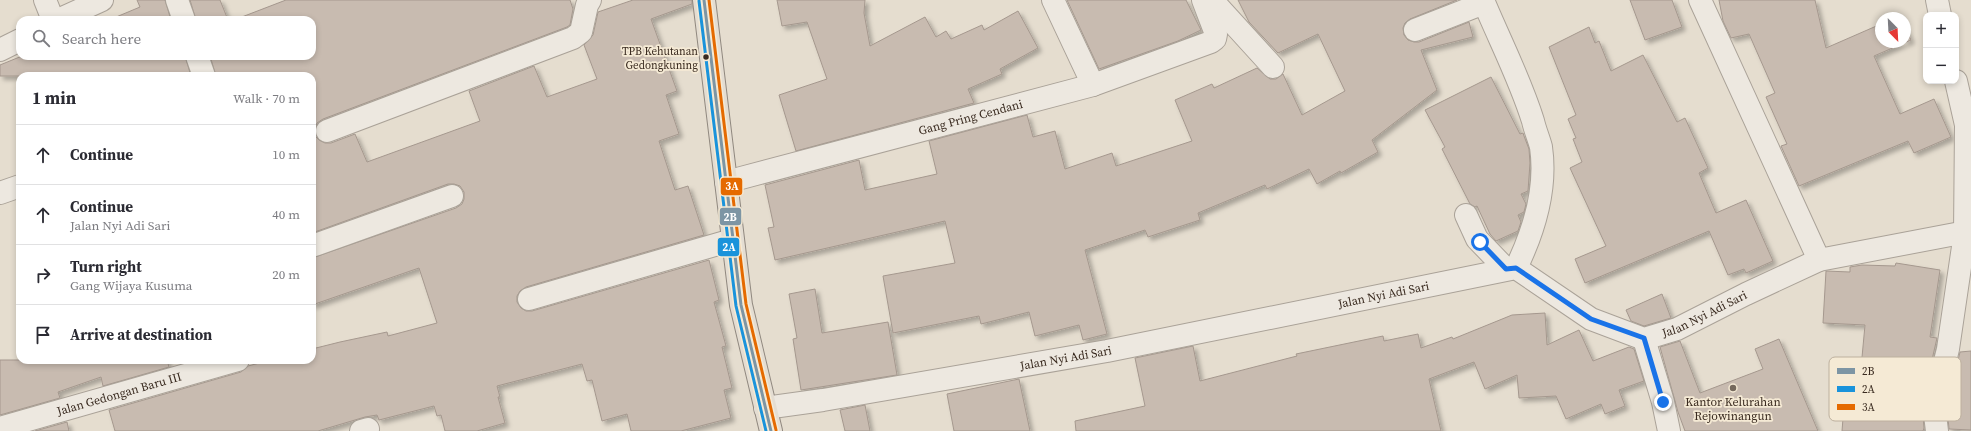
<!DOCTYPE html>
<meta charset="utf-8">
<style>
:root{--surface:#fff;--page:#f2f2f3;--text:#2b2b33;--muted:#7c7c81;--line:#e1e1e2}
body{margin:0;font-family:"Source Serif 4",serif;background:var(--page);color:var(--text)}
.controls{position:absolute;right:12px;top:12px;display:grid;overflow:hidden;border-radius:8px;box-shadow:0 2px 6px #0003}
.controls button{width:36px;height:36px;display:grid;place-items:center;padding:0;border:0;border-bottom:1px solid var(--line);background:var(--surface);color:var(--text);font:20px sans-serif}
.compass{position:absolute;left:1875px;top:12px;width:36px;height:36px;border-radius:50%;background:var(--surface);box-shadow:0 2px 6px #0003;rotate:156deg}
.stop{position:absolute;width:12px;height:12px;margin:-9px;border:3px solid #1a73e8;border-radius:50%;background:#fff}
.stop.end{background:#1a73e8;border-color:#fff;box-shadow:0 1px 4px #0008}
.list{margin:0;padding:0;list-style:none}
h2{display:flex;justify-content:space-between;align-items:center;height:52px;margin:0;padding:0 16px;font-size:17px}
h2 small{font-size:13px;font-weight:400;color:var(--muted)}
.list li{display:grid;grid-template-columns:26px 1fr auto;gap:12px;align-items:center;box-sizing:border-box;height:60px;padding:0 16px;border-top:1px solid var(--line)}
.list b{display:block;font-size:15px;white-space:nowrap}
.list p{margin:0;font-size:13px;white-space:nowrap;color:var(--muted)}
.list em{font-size:13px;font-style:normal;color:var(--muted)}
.icon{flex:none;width:22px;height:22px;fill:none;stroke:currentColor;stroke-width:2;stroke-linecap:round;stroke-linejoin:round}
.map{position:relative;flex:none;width:1971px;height:431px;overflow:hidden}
.search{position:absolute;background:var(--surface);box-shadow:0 2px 6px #0003;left:16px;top:16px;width:300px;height:44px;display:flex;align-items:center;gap:10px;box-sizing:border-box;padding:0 14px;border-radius:12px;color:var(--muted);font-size:15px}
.panel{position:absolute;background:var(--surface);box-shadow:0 2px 6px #0003;left:16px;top:72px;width:300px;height:292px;border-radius:12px}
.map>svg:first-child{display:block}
.building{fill:#c8bbb0;stroke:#a5988e;filter:url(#shadow)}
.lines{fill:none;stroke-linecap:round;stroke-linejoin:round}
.minor-casing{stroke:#aaa298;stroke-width:24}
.major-casing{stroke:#90887f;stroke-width:24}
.minor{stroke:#ede8e0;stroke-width:22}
.major{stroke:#e4ddd2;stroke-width:22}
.bus-1-casing{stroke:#f5ead5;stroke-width:6}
.bus-2-casing{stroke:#f5ead5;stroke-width:6}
.bus-3-casing{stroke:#f5ead5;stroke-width:6}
.bus-1{stroke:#7d95a4;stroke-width:3}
.bus-2{stroke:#1a93db;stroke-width:3}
.bus-3{stroke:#e56a00;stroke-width:3}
.route{stroke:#1a73e8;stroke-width:5}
.bus-dot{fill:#392a1f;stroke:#f5ead5;stroke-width:1.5}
.poi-dot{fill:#75695d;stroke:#f5ead5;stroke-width:1.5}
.labels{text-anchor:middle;stroke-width:3.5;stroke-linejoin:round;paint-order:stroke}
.bus-label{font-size:11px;fill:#392a1f;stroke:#f5ead5;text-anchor:end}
.street-label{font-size:12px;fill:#392a1f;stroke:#f5ead5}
.poi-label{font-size:12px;fill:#392a1f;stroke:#f5ead5}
.key{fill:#f5ead5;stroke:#bdb09e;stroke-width:1}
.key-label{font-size:11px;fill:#392a1f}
.line-badge{stroke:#f5ead5;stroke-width:1.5}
.badge-label{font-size:11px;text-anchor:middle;font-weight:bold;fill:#fff}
</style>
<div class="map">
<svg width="1971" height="431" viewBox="0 0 1971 431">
<defs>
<filter id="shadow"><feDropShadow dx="3.5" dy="3.5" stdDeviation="2" flood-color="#0004"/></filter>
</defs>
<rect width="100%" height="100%" fill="#e5ddcf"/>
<g class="building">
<polygon points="137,0 165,0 171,20 109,20 140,7"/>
<polygon points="190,0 220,0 228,20 196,20"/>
<polygon points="286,0 570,0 573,9 570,25 567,27 323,119 317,123 315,129 315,136 319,140 325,143 331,143 355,134 367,162 480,121 469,91 534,66 547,97 597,79 584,45 593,35 598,12 633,0 692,0 692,4 651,19 677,91 666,95 679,134 659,141 675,190 688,186 704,235 526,287 520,291 517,296 517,302 521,308 526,311 532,311 709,260 719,300 714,302 726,346 722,347 732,388 724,390 731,418 681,431 631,431 627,414 602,421 592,380 587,381 582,364 497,386 500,397 498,397 505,423 477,431 445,431 441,415 437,416 434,406 379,420 377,415 365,417 318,431 115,431 109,410 241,372 248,366 271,360 312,360 312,349 340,342 387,332 388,336 437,323 419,268 312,305 312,258 456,208 462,204 464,199 464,192 460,186 454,184 448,184 312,233 312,76 216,76 210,56 312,56 312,20 234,20"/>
<polygon points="777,0 865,0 864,13 870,46 925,17 936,37 946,31 951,39 982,25 984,30 1018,11 1038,48 1000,69 1002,74 968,89 974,103 796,151 779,95 827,79 807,22 782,26"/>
<polygon points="1067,0 1186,0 1201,30 1178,41 1099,69"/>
<polygon points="1238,0 1457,0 1410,19 1405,23 1403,28 1404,35 1408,40 1414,42 1419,42 1469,22 1473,37 1421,50 1437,90 1372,140 1378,152 1341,173 1340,171 1317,184 1309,169 1267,189 1265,185 1198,213 1200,220 1148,237 1145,230 1085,250 1107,334 1083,340 1079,325 1035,336 1029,312 981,324 979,316 893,333 883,276 955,263 945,221 775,260 768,228 774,227 765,185 859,160 865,190 937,174 929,141 1027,115 1033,137 1055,131 1065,169 1112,153 1116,166 1192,141 1175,100 1212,84 1214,88 1257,68 1270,79 1276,79 1283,74 1302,115 1345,91 1318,34 1278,53 1249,22"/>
<polygon points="1630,0 1672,0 1682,27 1645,40"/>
<polygon points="1719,0 1815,0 1826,48 1881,24 1881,42 1905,42 1905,27 1911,40 1874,56 1900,114 1934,99 1951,137 1914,153 1908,141 1799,186 1781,146 1787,144 1766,97 1775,93 1749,34 1731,38 1723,21"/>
<polygon points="1589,27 1595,43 1599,41 1611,71 1643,55 1677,122 1685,118 1708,168 1699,173 1716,213 1746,200 1773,261 1746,273 1744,269 1728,275 1709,231 1585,283 1575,259 1606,246 1570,168 1582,162 1573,139 1576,138 1568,119 1576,115 1549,47"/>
<polygon points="22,56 185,56 191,76 0,76 0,65"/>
<polygon points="1491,77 1520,134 1523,133 1524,136 1529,149 1530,163 1528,191 1521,194 1526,204 1524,212 1518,215 1521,222 1518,231 1496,241 1490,234 1477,206 1475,207 1470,204 1442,149 1445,147 1425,110"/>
<polygon points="1896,263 1940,270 1930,337 1937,338 1922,403 1924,428 1923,431 1842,431 1847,367 1861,368 1865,325 1823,323 1826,271 1850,272 1850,267 1862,265 1895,266"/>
<polygon points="815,289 822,333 888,322 897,375 801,390 793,339 797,338 789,294"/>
<polygon points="1662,294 1671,318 1644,326 1631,321 1626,310"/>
<polygon points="1545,313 1547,345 1579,330 1593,361 1629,347 1634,349 1644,381 1619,390 1625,406 1605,414 1601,404 1566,419 1556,396 1519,398 1517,375 1485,389 1474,362 1429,379 1441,431 1076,431 1075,421 1145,406 1135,358 1193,346 1200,381 1297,356 1296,354 1383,336 1384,341 1418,334 1421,348 1452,337 1453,339 1512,315"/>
<polygon points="1779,339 1818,431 1685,431 1678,412 1660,347 1680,341 1700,393 1763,369 1755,349"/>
<polygon points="1971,351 1971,430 1949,429 1947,407 1960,352"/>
<polygon points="0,360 167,360 169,367 103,386 101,377 58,392 60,398 0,415"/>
<polygon points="1019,379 1030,431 954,431 947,394"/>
<polygon points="865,405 870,431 845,431 840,410"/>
<polygon points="67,422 69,431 35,431"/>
</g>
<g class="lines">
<g class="minor-casing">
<g id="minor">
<polyline points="45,0 53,20"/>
<polyline points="177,0 184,20"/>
<polyline points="1053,0 1093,85"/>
<polyline points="1212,0 1273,67"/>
<path d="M 1483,0 C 1500,41 1520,79 1533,121 C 1535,130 1539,139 1541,147 C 1547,188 1534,231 1516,268"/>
<polyline points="1700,0 1819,260"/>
<polyline points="1937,0 1940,15"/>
<polyline points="58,20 102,0"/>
<polyline points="1415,30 1484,3"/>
<polyline points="0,50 20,40"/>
<polyline points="197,56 204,76"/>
<polyline points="327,131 573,38 581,32 587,5 590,0"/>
<path id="s1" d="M 726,182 L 1093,85 L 1211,42 L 1215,39 L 1216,34 L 1203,0"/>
<polyline points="0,193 20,186"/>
<polyline points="1466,215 1477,239 1506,269"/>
<polyline points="312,246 452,196"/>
<polyline points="529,299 732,240"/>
<polyline points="1644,339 1663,402 1669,431"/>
<path id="s2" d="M 765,408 L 823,400 L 1107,351 L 1516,268 L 1591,319 L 1644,339 L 1677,329 L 1746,294 L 1819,260 L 1971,231"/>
<path id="s3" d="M 0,428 L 238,360"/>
<polyline points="361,431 368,429"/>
<polyline points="1937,431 1934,406 1948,349 1965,233 1966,125 1956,81"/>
</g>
</g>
<g class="major-casing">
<polyline id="major" points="704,0 741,305 771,431"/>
</g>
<use href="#minor" class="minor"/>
<use href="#major" class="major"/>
<g class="bus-1-casing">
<polyline id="bus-1" points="704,0 741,305 771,431"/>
</g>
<g class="bus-2-casing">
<polyline id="bus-2" points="699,1 736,306 766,431"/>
</g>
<g class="bus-3-casing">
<polyline id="bus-3" points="709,0 746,304 776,430"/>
</g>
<use href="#bus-1" class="bus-1"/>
<use href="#bus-2" class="bus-2"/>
<use href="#bus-3" class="bus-3"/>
</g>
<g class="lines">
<polyline class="route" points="1480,242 1506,269 1516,268 1591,319 1644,338 1663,402"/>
</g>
<circle class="bus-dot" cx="706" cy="57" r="3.5"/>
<circle class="poi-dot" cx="1733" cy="388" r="4"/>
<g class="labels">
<g class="bus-label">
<text x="698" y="55">TPB Kehutanan<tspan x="698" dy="14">Gedongkuning</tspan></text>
</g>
<g class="street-label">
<text dy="4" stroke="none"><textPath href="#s1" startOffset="253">Gang Pring Cendani</textPath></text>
<text dy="4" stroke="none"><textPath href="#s2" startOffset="629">Jalan Nyi Adi Sari</textPath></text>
<text dy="4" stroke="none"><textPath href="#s2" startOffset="977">Jalan Nyi Adi Sari</textPath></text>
<text dy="4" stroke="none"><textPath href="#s2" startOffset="305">Jalan Nyi Adi Sari</textPath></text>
<text dy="4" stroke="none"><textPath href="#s3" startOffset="124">Jalan Gedongan Baru III</textPath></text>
</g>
<g class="poi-label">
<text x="1733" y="406">Kantor Kelurahan<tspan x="1733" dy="14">Rejowinangun</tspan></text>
</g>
</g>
<rect x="1829" y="357" width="132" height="64" rx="6" class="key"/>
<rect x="1837" y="368" width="18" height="6" fill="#7d95a4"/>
<rect x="1837" y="386" width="18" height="6" fill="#1a93db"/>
<rect x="1837" y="404" width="18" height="6" fill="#e56a00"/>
<g class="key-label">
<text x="1862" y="375">2B</text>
<text x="1862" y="393">2A</text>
<text x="1862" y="411">3A</text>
</g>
<g class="line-badge">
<rect x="720" y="177" width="23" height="19" rx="4" fill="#e56a00"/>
<rect x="719" y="207" width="23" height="19" rx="4" fill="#7d95a4"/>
<rect x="717" y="237" width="23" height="20" rx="4" fill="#1a93db"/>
</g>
<g class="badge-label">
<text x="732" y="190">3A</text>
<text x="730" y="221">2B</text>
<text x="729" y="251">2A</text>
</g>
</svg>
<div class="controls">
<button>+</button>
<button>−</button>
</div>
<svg class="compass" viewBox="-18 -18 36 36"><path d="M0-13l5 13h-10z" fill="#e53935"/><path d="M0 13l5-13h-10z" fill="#7c7c81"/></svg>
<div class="stop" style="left:1480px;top:242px"></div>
<div class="stop end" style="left:1663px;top:402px"></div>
<div class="search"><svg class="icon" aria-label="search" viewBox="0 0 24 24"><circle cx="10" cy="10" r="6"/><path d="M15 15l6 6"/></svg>Search here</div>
<section class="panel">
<h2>1 min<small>Walk · 70 m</small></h2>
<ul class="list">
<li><svg class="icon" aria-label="ahead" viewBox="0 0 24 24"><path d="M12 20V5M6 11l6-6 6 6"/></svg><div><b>Continue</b></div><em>10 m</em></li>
<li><svg class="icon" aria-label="ahead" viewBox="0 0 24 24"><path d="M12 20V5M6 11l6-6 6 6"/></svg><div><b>Continue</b><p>Jalan Nyi Adi Sari</p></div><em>40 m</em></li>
<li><svg class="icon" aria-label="right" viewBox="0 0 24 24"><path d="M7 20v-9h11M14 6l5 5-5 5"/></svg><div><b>Turn right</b><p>Gang Wijaya Kusuma</p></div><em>20 m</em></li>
<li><svg class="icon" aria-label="arrive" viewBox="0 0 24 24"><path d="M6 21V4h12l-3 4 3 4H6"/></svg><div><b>Arrive at destination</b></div></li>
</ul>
</section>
</div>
